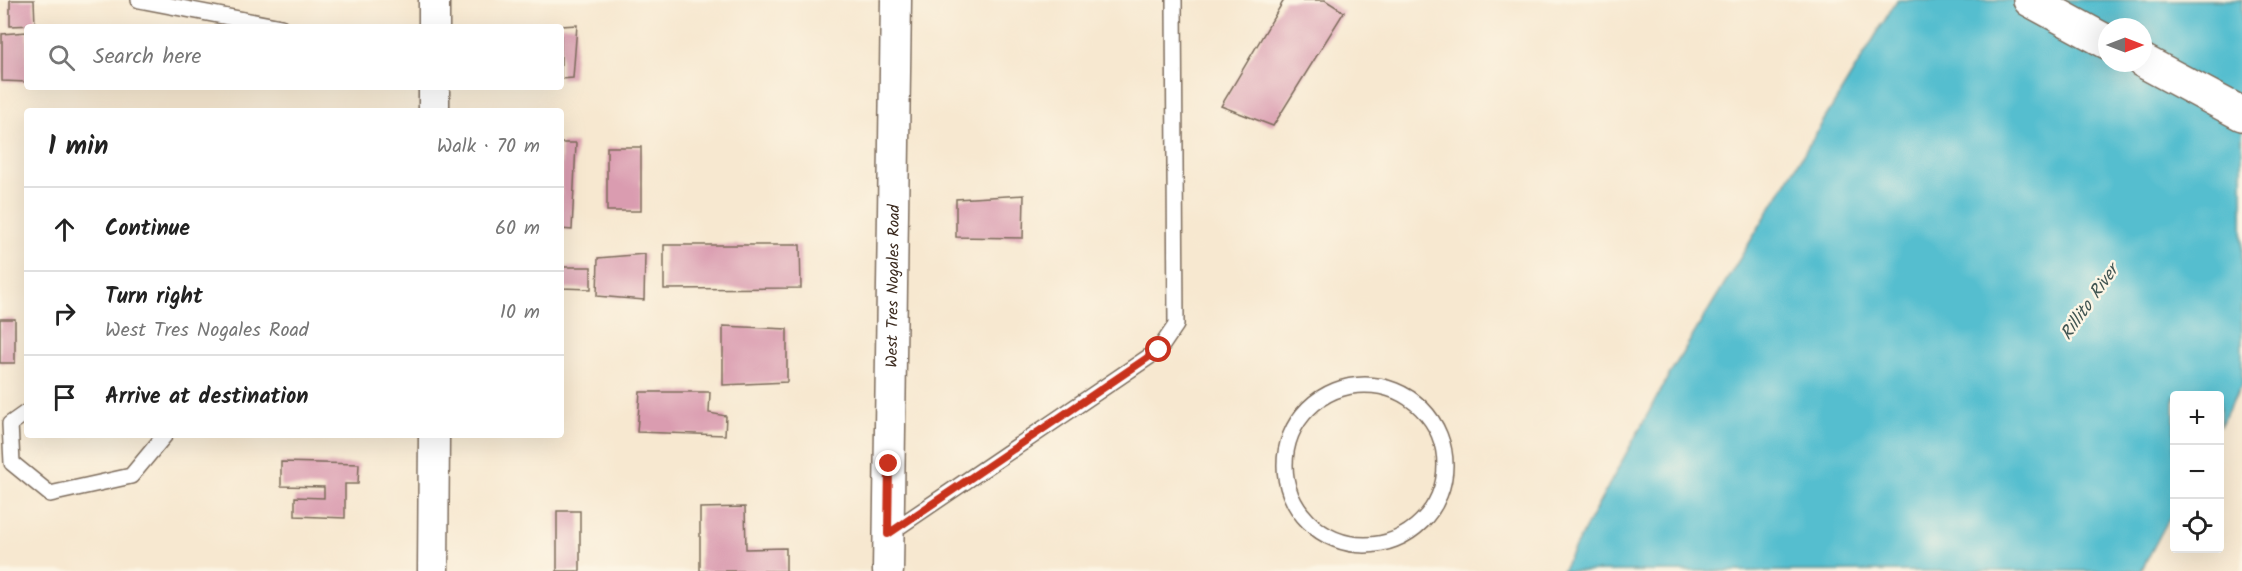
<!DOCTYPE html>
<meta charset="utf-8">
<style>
:root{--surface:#fff;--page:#f2f2f2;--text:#222;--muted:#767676;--line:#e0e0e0}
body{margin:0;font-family:Kalam,sans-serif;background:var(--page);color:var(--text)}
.controls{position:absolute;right:18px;bottom:18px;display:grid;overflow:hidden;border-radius:6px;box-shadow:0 6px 24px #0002}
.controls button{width:54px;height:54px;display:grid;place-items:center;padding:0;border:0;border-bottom:2px solid var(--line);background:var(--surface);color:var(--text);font:30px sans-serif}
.compass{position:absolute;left:2098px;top:18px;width:54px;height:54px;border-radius:50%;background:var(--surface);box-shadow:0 6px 24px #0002;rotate:90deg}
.stop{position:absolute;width:18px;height:18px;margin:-14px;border:4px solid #c8321e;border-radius:50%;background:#fff}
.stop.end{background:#c8321e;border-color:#fff;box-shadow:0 2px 6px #0008}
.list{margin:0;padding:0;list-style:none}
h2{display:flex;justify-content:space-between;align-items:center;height:78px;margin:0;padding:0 24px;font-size:26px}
h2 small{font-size:20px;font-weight:400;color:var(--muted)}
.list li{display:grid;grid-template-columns:39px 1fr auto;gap:18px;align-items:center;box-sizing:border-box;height:84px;padding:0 24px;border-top:2px solid var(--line)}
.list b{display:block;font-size:22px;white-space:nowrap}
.list p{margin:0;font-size:20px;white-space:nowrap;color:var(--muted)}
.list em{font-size:20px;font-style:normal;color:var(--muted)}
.icon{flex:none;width:33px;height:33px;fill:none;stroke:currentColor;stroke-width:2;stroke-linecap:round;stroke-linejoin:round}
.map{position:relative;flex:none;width:2242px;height:571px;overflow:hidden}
.search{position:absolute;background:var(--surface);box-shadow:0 6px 24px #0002;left:24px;top:24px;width:540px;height:66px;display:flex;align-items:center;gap:15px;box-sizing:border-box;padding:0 21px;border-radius:6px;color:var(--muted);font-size:22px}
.panel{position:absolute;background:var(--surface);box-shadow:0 6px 24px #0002;left:24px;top:108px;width:540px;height:330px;border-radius:6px}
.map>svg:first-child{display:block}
.water{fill:#54becf;stroke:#487476;stroke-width:1.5;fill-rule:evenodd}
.building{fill:#da9cb0}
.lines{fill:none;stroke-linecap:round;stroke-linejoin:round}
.lane-casing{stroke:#7d6c5c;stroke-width:18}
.street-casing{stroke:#7d6c5c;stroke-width:33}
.secondary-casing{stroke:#7d6c5c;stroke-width:36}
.lane{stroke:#fff;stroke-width:15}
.street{stroke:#fff;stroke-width:30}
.secondary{stroke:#fff;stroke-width:33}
.route{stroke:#c8321e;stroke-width:8}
.labels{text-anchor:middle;stroke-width:5;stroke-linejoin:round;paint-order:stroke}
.street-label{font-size:16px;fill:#3b2a1e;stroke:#fcf5e5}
.water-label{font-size:18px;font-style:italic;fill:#425653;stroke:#fcf5e5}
</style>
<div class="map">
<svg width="2242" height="571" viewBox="0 0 2242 571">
<rect width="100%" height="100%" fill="#fcf5e5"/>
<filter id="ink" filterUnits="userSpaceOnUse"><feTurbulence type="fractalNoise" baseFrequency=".0167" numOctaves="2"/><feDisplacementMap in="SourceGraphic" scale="12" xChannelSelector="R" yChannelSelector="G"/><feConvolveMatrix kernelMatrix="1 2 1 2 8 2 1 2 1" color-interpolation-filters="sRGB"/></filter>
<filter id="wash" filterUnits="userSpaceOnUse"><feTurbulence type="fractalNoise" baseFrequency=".008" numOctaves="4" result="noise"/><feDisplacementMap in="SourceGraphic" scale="24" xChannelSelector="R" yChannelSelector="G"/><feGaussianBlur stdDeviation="1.35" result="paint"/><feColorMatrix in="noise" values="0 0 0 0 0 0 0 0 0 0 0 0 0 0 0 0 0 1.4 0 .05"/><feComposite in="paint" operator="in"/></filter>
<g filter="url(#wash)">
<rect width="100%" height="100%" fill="#f7e8d0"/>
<path class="water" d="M 1897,0 L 2242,0 L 2242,384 L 2220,426 L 2220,396 L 2174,396 L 2174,509 L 2141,571 L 1562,571 L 1669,375 ZM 2107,27 L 2143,27 L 2143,63 L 2107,63 Z"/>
<g id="blocks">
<g class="building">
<polygon points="10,0 34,0 35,25 10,26"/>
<polygon points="1284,0 1325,0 1344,12 1273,126 1221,106"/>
<polygon points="577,25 573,78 561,79 561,26"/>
<polygon points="27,32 27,82 2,81 2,34"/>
<polygon points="561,143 576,143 572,230 561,229"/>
<rect x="607" y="147" width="34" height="64"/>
<polygon points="1024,195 1023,238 956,237 956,199"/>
<polygon points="664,245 800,245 801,288 664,289"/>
<polygon points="645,254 644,300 597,296 598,258"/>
<polygon points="561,267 591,267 591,289 561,288"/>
<rect x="0" y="319" width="15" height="44"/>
<polygon points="723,326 787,329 787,382 723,385"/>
<polygon points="640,392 710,392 709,413 726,416 725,435 637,432"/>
<polygon points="281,462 359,464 358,484 345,484 345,518 295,516 295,497 324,498 324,487 281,486"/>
<polygon points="745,507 746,549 786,548 786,571 700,571 700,508"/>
<rect x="557" y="511" width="23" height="60"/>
</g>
</g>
</g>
<g filter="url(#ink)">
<use href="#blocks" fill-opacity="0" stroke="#7d6c5c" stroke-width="1.5"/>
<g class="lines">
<g class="lane-casing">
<g id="lane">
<polyline points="139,0 281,27"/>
<circle cx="1365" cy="465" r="80"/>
<polyline points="27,412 10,424 12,463 50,494 131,476 165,435"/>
<polyline points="888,534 1159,350 1176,325 1174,0"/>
</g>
</g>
<g class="street-casing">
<g id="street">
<polyline points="434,27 434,0"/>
<polyline points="434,87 434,111"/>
<polyline points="433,571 434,435"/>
<path id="s1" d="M 888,571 L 896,0"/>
</g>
</g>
<g class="secondary-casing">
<g id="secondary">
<polyline points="2030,0 2107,42"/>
<polyline points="2143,61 2242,114"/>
</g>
</g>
<use href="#lane" class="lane"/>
<use href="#street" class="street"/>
<use href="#secondary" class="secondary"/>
</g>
</g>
<g class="lines" filter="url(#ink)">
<polyline class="route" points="889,464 888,534 1159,350"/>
</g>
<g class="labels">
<g class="street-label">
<text dy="6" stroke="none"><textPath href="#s1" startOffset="285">West Tres Nogales Road</textPath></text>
</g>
<g class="water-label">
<text transform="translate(2089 302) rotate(-55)" y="6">Rillito River</text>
</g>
</g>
</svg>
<div class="controls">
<button>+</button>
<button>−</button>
<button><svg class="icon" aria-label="locate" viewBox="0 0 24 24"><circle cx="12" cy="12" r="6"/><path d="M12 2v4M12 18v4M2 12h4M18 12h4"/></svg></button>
</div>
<svg class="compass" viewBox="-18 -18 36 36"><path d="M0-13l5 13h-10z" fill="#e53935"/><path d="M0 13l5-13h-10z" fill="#767676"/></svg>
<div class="stop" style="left:1159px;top:350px"></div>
<div class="stop end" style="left:889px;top:464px"></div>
<div class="search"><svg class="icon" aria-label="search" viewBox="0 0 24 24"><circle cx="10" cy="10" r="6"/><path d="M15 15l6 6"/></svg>Search here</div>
<section class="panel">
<h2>1 min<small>Walk · 70 m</small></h2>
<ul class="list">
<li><svg class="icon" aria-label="ahead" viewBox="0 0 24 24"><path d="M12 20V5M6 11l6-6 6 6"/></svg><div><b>Continue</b></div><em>60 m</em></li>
<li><svg class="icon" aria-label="right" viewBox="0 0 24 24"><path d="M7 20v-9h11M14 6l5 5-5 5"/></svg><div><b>Turn right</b><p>West Tres Nogales Road</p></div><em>10 m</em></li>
<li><svg class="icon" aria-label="arrive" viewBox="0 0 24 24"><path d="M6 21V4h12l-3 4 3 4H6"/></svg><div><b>Arrive at destination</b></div></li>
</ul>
</section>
</div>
